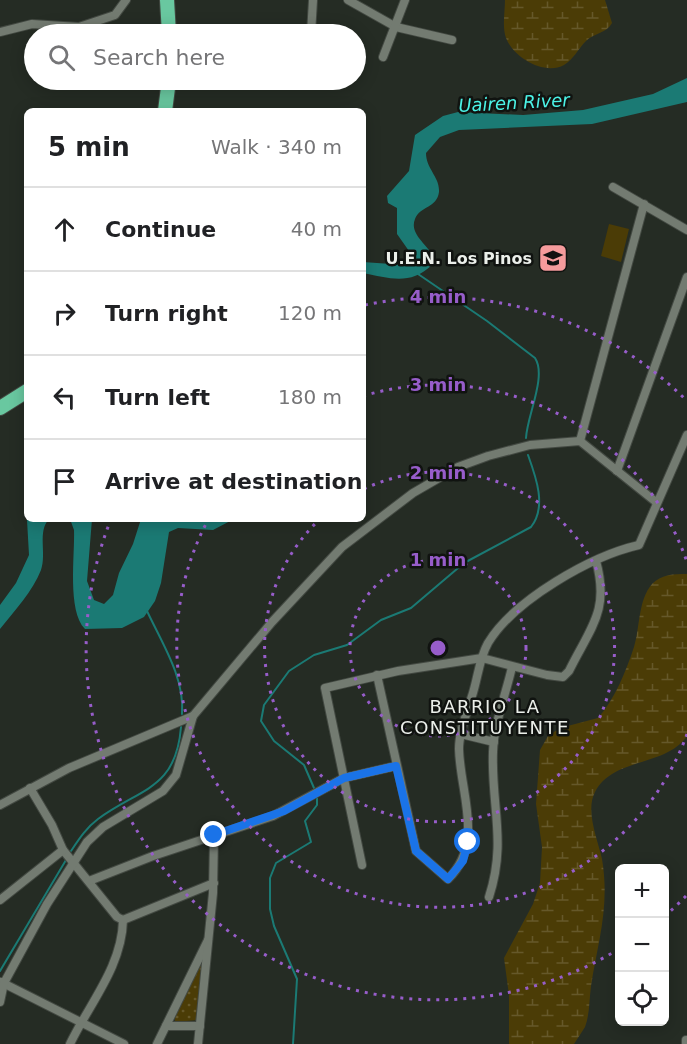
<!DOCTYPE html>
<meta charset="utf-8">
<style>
:root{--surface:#fff;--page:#f6f6f6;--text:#202124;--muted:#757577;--line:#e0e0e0}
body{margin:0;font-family:"DejaVu Sans",sans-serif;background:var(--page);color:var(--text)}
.controls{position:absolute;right:18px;bottom:18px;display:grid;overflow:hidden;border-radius:9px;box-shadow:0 3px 15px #0003}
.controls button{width:54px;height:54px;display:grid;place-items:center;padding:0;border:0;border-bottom:2px solid var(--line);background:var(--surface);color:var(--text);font:30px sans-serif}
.stop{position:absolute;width:18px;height:18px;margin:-14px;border:4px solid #1a73e8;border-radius:50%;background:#fff}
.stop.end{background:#1a73e8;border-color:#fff;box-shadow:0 2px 6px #0008}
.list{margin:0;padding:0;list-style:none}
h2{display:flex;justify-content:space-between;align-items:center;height:78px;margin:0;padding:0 24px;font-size:26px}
h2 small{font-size:20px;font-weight:400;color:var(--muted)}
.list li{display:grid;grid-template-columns:39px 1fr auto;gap:18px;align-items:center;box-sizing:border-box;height:84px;padding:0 24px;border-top:2px solid var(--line)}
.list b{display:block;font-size:22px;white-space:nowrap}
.list em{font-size:20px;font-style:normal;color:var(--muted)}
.icon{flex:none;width:33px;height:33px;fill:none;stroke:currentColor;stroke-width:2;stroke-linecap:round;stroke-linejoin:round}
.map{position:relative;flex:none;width:687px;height:1044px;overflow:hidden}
.search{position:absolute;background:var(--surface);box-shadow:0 3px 15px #0003;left:24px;top:24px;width:342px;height:66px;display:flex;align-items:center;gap:15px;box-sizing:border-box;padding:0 21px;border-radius:33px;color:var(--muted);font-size:22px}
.panel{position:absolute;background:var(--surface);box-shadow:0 3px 15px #0003;left:24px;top:108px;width:342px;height:414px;border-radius:9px}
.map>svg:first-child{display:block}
.grass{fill:#4b3c06}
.wetland{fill:url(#wetland-marsh)}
.park{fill:url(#park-dots)}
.water{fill:#1b7a74}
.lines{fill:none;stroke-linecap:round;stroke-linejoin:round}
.stream{stroke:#1b7a74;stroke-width:2}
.street-casing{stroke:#434942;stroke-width:10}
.highway-casing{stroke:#434942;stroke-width:16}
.street{stroke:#737b71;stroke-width:8}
.highway{stroke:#69c8a0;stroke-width:14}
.route{stroke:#1a73e8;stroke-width:8}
.ring{fill:none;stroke:#975dca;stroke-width:3;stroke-dasharray:3 6}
.labels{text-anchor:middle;stroke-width:5;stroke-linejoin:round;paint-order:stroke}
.poi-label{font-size:16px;font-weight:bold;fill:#ebefea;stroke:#101310;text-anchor:end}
.water-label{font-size:18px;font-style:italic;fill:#4bf2e6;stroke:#101310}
.neighbourhood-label{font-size:18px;letter-spacing:1.5px;fill:#ebefea;stroke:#101310}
.centre{fill:#975dca;stroke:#101310;stroke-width:3}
.ring-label{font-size:18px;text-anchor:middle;font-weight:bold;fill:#975dca;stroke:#101310;stroke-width:5;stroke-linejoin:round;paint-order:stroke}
</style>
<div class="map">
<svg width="687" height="1044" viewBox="0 0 687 1044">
<defs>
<pattern id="wetland-marsh" width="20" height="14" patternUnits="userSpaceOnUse" patternTransform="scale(1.5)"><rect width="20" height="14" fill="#4b3c06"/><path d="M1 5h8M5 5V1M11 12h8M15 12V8" fill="none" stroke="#65582a"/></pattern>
<pattern id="park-dots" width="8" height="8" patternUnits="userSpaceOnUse" patternTransform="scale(1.5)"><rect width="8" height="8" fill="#4b3c06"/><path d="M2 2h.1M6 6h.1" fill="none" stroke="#65582a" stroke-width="1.8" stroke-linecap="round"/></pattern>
</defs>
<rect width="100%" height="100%" fill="#252c24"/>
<polygon class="grass" points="609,224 629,229 621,262 601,256"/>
<g class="wetland">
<path d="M 505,0 L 605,0 L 612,23 C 607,33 594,33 586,41 C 578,49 573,60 564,65 C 544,76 513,57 506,38 C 502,27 505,11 505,0 Z"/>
<path d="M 687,574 L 687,736 C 666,767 613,757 595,792 C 585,811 598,840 602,859 C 610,907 598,941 591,986 C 589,1001 590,1013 585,1027 L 574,1044 L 509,1044 L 509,995 L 504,958 L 533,904 L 540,883 L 542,847 L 536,804 L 540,750 L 548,736 L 560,728 L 598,718 C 615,699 626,671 634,647 C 640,628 638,600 652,584 C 662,574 674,574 687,574 Z"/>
</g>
<polygon class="park" points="199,964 203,964 198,1020 175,1022 175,1016"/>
<g class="water">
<path d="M 687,78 L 687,102 L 592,124 L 459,130 L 440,137 L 426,153 C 426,169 440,177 439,192 C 437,208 420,206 415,219 C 409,234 427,244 432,255 L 432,265 C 410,286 389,278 363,273 L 363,262 L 405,265 L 410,261 L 409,251 L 397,234 L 397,208 L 388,203 L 387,196 L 409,171 L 415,135 L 443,116 L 458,112 L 523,115 L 583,110 L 653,94 Z"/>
<path d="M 49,519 C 37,532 47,553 41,570 C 33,591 14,611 0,629 L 0,605 L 16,583 L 29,555 L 27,520 Z"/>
<path d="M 70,519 L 92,519 L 87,581 L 94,600 L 104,604 L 113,595 L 119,573 L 133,544 L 141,519 L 234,519 L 213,530 L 178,528 L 169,532 L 161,583 L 155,601 L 144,617 L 122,628 L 85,629 C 67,611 75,555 74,530 Z"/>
</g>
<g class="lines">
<g class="stream">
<path d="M 418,274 L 487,321 L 535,358 C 547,376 527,416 526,438"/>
<path d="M 147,611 C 162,643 185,678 182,714"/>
<path d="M 314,788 L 304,765 L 274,741 L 261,721 L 264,705 L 289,671 L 314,655 L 347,645 L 381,620 L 411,608 L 464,563 L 531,527 C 547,507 536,477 528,455"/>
<path d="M 71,851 C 79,839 86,828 98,819 C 140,788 176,790 181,727"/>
<polyline points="0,971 66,860"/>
<polyline points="293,1044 297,979 274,926 270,909 270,878 276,863 311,842 305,821 317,805 317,798"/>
</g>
<g class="street-casing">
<g id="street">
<polyline points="348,0 396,27 452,40"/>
<polyline points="0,32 32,24 79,27 115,15 126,0"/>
<polyline points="311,34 313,0"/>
<polyline points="383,57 405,0"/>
<polyline points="613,187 687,230"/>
<polyline points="580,441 644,204"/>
<polyline points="617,471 687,277"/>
<path d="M 377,675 L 416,851 L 448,879 C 485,843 460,793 459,749 C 459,731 467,713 472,696 C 478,678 479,659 488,643 C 514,600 591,556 639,545 L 687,435"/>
<polyline points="461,734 494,742"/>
<polyline points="30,788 52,825 63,850 117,917 123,920"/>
<polyline points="0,805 69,768 193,716 272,622 342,547 413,493 458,467 488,456 530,445 580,441 656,502"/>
<path d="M 362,865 L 325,688 L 398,671 L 482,658 L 547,675 L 563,677 L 569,671 C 590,628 610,611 596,561"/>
<polyline points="89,881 153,856 273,816 344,778 396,766"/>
<path d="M 489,897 C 507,842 491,806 493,752 C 494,723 506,694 512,667"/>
<polyline points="0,900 63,850"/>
<polyline points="123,920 214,883"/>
<polyline points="1,982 124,1044"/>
<polyline points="0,1002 4,983 47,904 87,842 103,827 163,791 176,775 193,716"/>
<polyline points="166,1026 200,1026"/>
<polyline points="686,1040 686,1044"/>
<path d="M 70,1044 C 89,1004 122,967 123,920"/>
<polyline points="157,1044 208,940"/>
<polyline points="198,1044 213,893 214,835"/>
</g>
</g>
<g class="highway-casing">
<g id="highway">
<polyline points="167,0 169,34"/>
<polyline points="165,111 169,80"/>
<polyline points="0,408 27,391"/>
</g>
</g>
<use href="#street" class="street"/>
<use href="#highway" class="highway"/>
</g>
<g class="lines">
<polyline class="route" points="214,835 284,811 344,778 396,766 416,851 448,879 463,861 468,842"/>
</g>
<g class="ring">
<circle cx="438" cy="648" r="88"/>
<path d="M364 489A175 175 0 1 1 319 520"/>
<path d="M687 734A263 263 0 1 1 208 520M363 396A263 263 0 0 1 687 562"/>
<path d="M686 896A351 351 0 0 1 666 915M619 949A351 351 0 0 1 111 519M365 305A351 351 0 0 1 686 400"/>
</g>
<defs>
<g id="school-square" transform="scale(1.5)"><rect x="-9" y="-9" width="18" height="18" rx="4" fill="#f59b9c" stroke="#101310"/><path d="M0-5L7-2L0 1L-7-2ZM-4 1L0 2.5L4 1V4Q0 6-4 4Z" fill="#111"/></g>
</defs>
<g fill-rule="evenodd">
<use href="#school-square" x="553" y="258"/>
</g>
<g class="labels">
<g class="poi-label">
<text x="532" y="264">U.E.N. Los Pinos</text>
</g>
<g class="water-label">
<text transform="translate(514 103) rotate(-3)" y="6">Uairen River</text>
</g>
<g class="neighbourhood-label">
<text x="485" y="713">BARRIO LA<tspan x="485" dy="21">CONSTITUYENTE</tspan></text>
</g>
</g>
<circle cx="438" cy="648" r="9" class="centre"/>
<g class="ring-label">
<text x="438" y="303">4 min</text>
<text x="438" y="391">3 min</text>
<text x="438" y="479">2 min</text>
<text x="438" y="566">1 min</text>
</g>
</svg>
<div class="controls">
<button>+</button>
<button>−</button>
<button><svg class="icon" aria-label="locate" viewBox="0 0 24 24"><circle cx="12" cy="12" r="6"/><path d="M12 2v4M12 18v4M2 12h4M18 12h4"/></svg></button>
</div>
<div class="stop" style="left:468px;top:842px"></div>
<div class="stop end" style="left:214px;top:835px"></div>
<div class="search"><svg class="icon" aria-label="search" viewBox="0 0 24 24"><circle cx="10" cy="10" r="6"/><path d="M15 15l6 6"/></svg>Search here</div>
<section class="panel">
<h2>5 min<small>Walk · 340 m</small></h2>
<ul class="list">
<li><svg class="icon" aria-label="ahead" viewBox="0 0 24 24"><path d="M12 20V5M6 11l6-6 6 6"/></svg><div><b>Continue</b></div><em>40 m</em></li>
<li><svg class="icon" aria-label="right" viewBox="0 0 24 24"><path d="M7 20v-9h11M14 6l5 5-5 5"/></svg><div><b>Turn right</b></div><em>120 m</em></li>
<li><svg class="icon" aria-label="left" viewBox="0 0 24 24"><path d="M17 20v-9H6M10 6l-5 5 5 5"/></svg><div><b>Turn left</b></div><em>180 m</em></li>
<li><svg class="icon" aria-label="arrive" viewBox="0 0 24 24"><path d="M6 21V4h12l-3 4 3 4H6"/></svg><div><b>Arrive at destination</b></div></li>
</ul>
</section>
</div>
